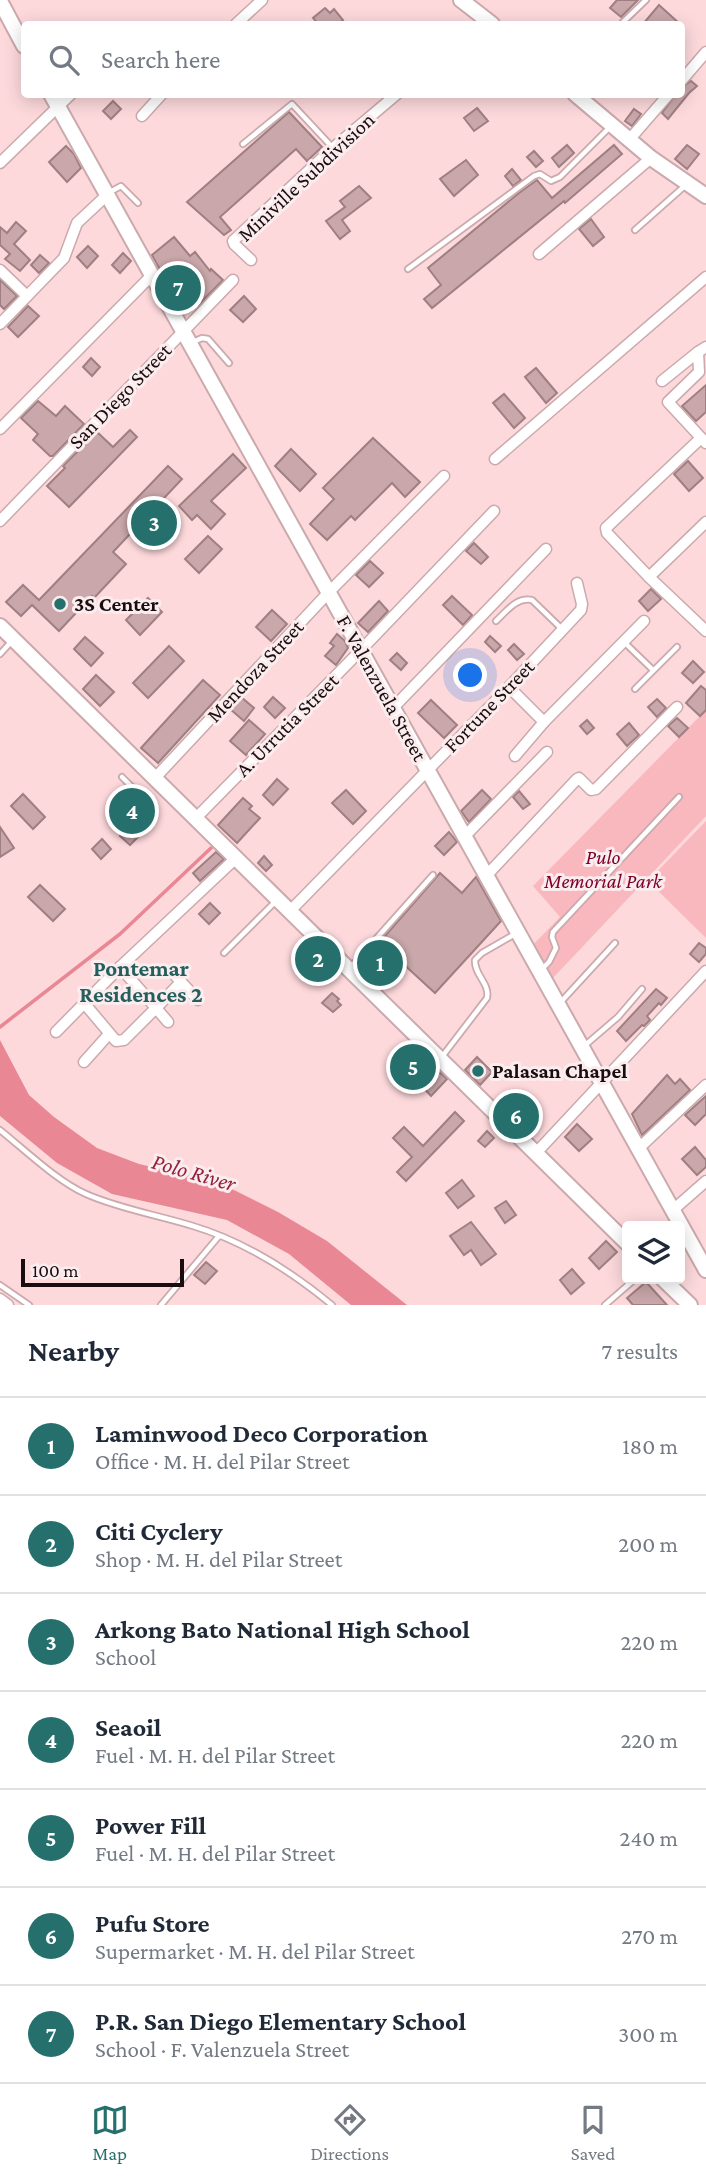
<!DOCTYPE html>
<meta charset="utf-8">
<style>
:root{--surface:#fff;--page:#f6f6f7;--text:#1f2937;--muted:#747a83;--line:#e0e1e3;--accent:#25706d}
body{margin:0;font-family:"Crimson Pro",serif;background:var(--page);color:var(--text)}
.controls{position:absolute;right:21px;bottom:21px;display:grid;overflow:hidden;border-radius:7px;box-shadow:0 4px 18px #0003}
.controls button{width:63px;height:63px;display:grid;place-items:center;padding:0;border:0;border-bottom:2px solid var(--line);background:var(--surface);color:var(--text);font:35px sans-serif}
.scale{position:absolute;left:21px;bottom:18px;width:163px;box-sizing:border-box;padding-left:7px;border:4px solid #190d0f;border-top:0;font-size:19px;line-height:24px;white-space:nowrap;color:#190d0f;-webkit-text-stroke:5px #fbecee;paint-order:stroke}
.you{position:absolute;left:471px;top:676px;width:24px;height:24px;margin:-18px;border:5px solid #fff;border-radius:50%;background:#1a73e8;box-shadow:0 0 0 10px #1a73e833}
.badge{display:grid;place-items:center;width:46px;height:46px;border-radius:50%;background:var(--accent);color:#fff;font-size:23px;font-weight:700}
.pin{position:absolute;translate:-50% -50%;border:4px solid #fff;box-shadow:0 2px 7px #0006}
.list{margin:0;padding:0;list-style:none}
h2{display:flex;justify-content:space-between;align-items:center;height:91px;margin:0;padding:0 28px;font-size:30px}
h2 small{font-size:23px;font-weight:400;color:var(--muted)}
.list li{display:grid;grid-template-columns:46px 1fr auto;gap:21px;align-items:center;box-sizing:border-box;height:98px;padding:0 28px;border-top:2px solid var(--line)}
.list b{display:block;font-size:26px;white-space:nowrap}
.list p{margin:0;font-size:23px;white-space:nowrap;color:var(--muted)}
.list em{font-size:23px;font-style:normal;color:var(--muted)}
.icon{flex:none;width:38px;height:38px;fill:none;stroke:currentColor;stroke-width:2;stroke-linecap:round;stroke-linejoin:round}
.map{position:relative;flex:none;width:706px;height:1305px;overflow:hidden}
.search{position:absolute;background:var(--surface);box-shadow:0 4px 18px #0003;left:21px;right:21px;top:21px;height:77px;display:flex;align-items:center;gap:18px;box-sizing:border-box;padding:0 24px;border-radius:7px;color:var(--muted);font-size:26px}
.sheet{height:777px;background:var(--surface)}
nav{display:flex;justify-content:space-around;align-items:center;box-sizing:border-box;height:98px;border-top:2px solid var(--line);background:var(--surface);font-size:19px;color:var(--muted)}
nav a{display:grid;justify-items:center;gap:4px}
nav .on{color:var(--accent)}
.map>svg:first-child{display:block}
.green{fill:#f9b7be}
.water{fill:#e98794}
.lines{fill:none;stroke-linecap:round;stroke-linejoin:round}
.stream{stroke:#e98794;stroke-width:3.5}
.building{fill:#c9a7aa;stroke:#9f7f82;stroke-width:2}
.lane-casing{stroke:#cba9ac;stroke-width:8}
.street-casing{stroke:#cba9ac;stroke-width:13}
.secondary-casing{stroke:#cba9ac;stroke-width:18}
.lane{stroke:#fff;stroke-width:4.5}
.street{stroke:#fff;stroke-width:10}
.secondary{stroke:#fff;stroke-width:14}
.poi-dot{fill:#25706d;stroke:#fbecee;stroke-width:2.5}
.labels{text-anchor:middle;stroke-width:6;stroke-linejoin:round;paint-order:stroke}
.street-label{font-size:21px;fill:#190d0f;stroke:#fbecee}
.poi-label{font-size:21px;font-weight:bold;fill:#190d0f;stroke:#fbecee;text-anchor:start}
.park-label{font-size:21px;font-style:italic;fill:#7d002b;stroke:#fbecee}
.neighbourhood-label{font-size:23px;font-weight:bold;fill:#255f5d;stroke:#fbecee}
.water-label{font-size:23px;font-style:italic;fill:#93203d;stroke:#fbecee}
</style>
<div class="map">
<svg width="706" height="1305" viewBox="0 0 706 1305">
<rect width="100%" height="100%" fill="#fdd9dc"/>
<g class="green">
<polygon points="706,710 706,816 551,980 532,946 560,917 533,886"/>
<polygon points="706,821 706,938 648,881"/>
</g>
<polygon class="water" points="0,1040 29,1095 54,1117 97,1148 139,1164 187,1175 234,1190 278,1212 327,1241 407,1305 351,1305 289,1254 227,1220 112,1194 57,1163 0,1116"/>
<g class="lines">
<polyline class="stream" points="0,1027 120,934 211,848"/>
</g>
<g class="building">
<polygon points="617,0 638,0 621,17 610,8"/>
<polygon points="659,5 680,24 643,24"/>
<polygon points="325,8 330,13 334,9 343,20 338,24 318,24 313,18"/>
<polygon points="691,81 697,86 689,93 668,119 662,113 676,94 682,94 682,87"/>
<polygon points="113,101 121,109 111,119 103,111"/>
<polygon points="477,108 488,121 474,131 464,118"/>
<polygon points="634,109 641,114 632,126 625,121"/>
<polygon points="289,112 322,147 307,161 296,149 220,217 231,230 224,235 187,202"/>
<polygon points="567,145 574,153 559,167 552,158"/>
<polygon points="614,145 622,154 565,203 564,201 432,308 424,299 441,285 428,268 519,193 537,180 552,198"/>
<polygon points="687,145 699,154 687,169 675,159"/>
<polygon points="66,146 74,154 81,168 67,182 49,162"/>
<polygon points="534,151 543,161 536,167 527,157"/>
<polygon points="466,160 478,175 454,196 440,179"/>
<polygon points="512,169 521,180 513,186 505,176"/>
<polygon points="359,186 371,198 342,220 350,231 340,239 326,221 345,207 340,201"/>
<polygon points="591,219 604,237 593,246 579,229"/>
<polygon points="16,222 26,231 14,244 30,260 20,271 5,259 10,254 0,245 0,227 7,233"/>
<polygon points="174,237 190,256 195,252 210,271 211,269 223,280 198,305 185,293 183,295 163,275 152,255"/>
<polygon points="88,246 98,256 87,268 77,257"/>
<polygon points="123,253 131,261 120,273 112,265"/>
<polygon points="40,255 49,263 39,273 31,265"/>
<polygon points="0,280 17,296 4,309 0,305"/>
<polygon points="244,296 256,309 243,322 230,310"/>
<polygon points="28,306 39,316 18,337 8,327"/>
<polygon points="91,358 100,367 92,376 83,367"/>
<polygon points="536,368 557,393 546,403 525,377"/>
<polygon points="706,385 706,412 696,421 682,406"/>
<polygon points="504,394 525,418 514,428 493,403"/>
<polygon points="38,401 56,416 65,406 84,424 53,456 50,456 33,440 38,434 21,418"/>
<polygon points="130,430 137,437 69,507 47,486 65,468 63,466 97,432 113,447"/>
<polygon points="373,438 420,482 405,497 392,483 355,520 351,516 327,540 310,524 334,499 323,488"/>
<polygon points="291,449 316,474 300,491 275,466"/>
<polygon points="233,454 246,468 211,501 225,514 211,529 197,515 192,520 179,506"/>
<polygon points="688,461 703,478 689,491 674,474"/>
<polygon points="168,466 182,479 113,552 126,564 94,598 92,596 59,631 32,605 21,616 6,602 23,585 39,600"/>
<polygon points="208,536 222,549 199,573 185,559"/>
<polygon points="474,543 488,557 481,564 466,551"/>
<polygon points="370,561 383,573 369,587 356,575"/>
<polygon points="651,589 661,599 648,611 639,601"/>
<polygon points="452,596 472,615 463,625 443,605"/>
<polygon points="148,598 162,612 140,635 126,620"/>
<polygon points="379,601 388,611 368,632 358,623"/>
<polygon points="272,610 287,624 271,641 256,627"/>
<polygon points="337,634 345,641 348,648 336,665 325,656 334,646 330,643"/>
<polygon points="490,636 501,646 495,652 485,642"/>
<polygon points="85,637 103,653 91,666 74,649"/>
<polygon points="514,644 524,654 517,660 508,650"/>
<polygon points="169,646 184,661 148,698 133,683"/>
<polygon points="397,653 407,663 401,670 390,660"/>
<polygon points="693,661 704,672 693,683 682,673"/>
<polygon points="96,675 114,692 100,706 83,689"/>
<polygon points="203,680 220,695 158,763 141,748"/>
<polygon points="701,686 706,690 706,710 700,716 686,703"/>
<polygon points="241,697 254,708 244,721 230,709"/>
<polygon points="273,697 285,708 275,718 264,707"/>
<polygon points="657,699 666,708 657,717 648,707"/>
<polygon points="431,700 457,725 444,738 418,713"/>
<polygon points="677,718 688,728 679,737 668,726"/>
<polygon points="249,720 265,734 246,755 230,741"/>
<polygon points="587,720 594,728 587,734 580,726"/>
<polygon points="629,723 639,735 627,746 617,734"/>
<polygon points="277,779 288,789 273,805 263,795"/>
<polygon points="346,790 366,811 353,824 332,803"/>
<polygon points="482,790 491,799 469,822 461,811"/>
<polygon points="141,791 153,803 137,818 125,806"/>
<polygon points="519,791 530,804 523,809 513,797"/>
<polygon points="23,794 45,817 33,829 11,806"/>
<polygon points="243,798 252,806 249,809 260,818 237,843 218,825"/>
<polygon points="0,827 14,848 0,857"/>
<polygon points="128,828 138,837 130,845 120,836"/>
<polygon points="449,832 457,842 444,855 435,846"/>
<polygon points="102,839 111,849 101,859 92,849"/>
<polygon points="216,852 224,859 200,881 193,873"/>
<polygon points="264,856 272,865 266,871 258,863"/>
<polygon points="440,873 462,893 476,877 501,921 435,993 400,961 386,977 365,959"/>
<polygon points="40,885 65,909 53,921 28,897"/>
<polygon points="210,903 220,913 209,924 199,914"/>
<polygon points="699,943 706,948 706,954 699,962 690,954"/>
<polygon points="656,989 667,998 661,1005 659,1003 647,1016 650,1020 644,1026 642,1025 626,1041 617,1031"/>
<polygon points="332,993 339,999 337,1001 341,1005 333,1012 322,1003"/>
<polygon points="412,1057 432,1079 439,1072 447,1079 431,1096 403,1065"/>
<polygon points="477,1057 492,1072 480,1085 465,1070"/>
<polygon points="667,1075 675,1084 680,1079 690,1090 642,1135 632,1114"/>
<polygon points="706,1096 706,1114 695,1125 685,1115"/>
<polygon points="516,1104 530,1117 521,1126 508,1112"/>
<polygon points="455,1112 464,1121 406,1181 397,1172 412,1157 393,1138 404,1127 423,1146"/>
<polygon points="577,1124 592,1139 579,1151 565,1137"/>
<polygon points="487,1131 494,1138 485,1147 478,1141"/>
<polygon points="695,1147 706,1160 706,1167 697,1175 682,1159"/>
<polygon points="462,1180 474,1196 458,1208 446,1193"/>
<polygon points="506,1201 516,1215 505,1223 495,1208"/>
<polygon points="471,1222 496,1254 481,1265 471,1250 464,1255 450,1236"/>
<polygon points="606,1241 617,1252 599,1269 589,1258"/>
<polygon points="206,1262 217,1271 205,1284 194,1275"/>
<polygon points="572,1269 584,1283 571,1294 560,1280"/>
<polygon points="646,1282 667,1305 633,1305 627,1298"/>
</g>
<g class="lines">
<g class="lane-casing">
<g id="lane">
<polyline points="621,24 646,0"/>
<polyline points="243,144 292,104 333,148"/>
<polyline points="110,192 121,186 138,203"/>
<polyline points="635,230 687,184"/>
<polyline points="408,269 534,176 540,174 551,181 560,177 611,126"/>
<polyline points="191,343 202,338 208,339 229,363"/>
<path d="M 496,621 C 507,611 516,597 532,600 L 562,629"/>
<polyline points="624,642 653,670"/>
<polyline points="0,654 11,642"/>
<polyline points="635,689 677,647"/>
<polyline points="122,777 132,787"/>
<polyline points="224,953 275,902"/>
<polyline points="350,968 433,875"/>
<polyline points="543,968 549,962 556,948 552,937 553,932 679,797"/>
<polyline points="559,1004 615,943"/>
<polyline points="583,1047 618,1017 642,989"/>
<path d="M 441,1058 L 487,998 C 490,983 474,975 475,960 L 482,953 L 515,934"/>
<path d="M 0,1130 C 25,1150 57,1181 86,1194 C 120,1209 158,1215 193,1226 C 243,1241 292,1272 332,1305"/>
<polyline points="0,1285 29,1305"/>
<polyline points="161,1305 219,1236"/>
<polyline points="605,1305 635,1279"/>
</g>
</g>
<g class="street-casing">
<g id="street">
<polyline points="236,24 262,0"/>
<polyline points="682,80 706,52"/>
<polyline points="142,116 162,94"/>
<polyline points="629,140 669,94"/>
<polyline points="0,163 71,94"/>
<polyline points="539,254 651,158"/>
<polyline points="251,260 234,244 233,241 333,148 397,94"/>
<polyline points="0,270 27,296"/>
<polyline points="0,324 64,258 77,223 107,195"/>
<polyline points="706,347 698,352 699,372 668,402 706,443"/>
<polyline points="662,381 698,352"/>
<polyline points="0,429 152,275"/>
<polyline points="701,438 606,528 607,533 649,577 706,631"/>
<polyline points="495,459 706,277"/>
<polyline points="0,521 233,280"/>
<polyline points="649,577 706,522"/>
<polyline points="509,687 544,722"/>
<polyline points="393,708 546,549"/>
<polyline points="515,756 544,722 644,621"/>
<polyline points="155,778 329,592 444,476"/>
<polyline points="196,818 361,650 494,511"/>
<polyline points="465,836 547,752"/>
<polyline points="487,875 577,779 579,778 591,790 596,789 677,707"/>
<polyline points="290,911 509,687 581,610 582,604 577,583"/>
<polyline points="120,967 156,1008 181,982 171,971"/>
<polyline points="181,982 198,1000"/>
<polyline points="84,1003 116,1041 124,1040 156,1008 168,1022"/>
<polyline points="56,1032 120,967 236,858"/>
<polyline points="84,1062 109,1034"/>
<polyline points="639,1148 706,1085"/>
<polyline points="536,1153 706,971"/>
<polyline points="673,1210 706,1181"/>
<polyline points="0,1299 8,1305"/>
</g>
</g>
<g class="secondary-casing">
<g id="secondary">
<polyline points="461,0 492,24"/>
<polyline points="0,1 24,46"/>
<polyline points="51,94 706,1270"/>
<polyline points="575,94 651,158 706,196"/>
<polyline points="0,626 627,1243"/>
<polyline points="663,1279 690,1305"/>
</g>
</g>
<use href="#lane" class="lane"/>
<use href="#street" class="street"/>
<use href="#secondary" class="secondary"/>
</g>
<g class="poi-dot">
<circle cx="60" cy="604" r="7"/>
<circle cx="478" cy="1071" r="7"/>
</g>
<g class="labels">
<g class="street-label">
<text transform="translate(306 177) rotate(-43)" y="7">Miniville Subdivision</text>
<text transform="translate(120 396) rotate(-46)" y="7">San Diego Street</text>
<text transform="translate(255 671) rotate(-47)" y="7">Mendoza Street</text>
<text transform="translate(382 688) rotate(61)" y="7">F. Valenzuela Street</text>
<text transform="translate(489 706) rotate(-46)" y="7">Fortune Street</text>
<text transform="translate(287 725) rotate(-45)" y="7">A. Urrutia Street</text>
</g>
<g class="poi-label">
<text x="74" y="611">3S Center</text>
<text x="492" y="1078">Palasan Chapel</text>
</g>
<g class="park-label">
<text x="603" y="864">Pulo<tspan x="603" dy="24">Memorial Park</tspan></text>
</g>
<g class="neighbourhood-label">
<text x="141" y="976">Pontemar<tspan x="141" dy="26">Residences 2</tspan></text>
</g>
<g class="water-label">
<text transform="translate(194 1172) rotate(16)" y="8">Polo River</text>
</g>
</g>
</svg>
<div class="controls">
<button><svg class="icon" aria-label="layers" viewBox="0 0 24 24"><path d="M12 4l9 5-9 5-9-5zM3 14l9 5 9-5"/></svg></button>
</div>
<div class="scale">100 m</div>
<div class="you"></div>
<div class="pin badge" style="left:380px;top:963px">1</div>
<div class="pin badge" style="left:318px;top:959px">2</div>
<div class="pin badge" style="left:154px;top:523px">3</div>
<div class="pin badge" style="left:132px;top:811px">4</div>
<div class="pin badge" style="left:413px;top:1067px">5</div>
<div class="pin badge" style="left:516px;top:1116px">6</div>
<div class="pin badge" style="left:178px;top:288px">7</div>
<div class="search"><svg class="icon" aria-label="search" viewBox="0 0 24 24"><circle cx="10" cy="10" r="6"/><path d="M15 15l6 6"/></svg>Search here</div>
</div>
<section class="sheet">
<h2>Nearby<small>7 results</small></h2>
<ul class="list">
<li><span class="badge">1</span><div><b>Laminwood Deco Corporation</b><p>Office · M. H. del Pilar Street</p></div><em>180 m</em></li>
<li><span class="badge">2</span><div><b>Citi Cyclery</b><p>Shop · M. H. del Pilar Street</p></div><em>200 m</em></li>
<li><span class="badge">3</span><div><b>Arkong Bato National High School</b><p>School</p></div><em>220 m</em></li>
<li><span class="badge">4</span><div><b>Seaoil</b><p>Fuel · M. H. del Pilar Street</p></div><em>220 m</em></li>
<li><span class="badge">5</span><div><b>Power Fill</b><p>Fuel · M. H. del Pilar Street</p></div><em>240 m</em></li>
<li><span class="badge">6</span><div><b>Pufu Store</b><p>Supermarket · M. H. del Pilar Street</p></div><em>270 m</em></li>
<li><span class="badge">7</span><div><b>P.R. San Diego Elementary School</b><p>School · F. Valenzuela Street</p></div><em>300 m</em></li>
</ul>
</section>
<nav>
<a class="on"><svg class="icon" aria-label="map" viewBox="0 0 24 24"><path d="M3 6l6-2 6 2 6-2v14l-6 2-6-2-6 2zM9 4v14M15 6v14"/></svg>Map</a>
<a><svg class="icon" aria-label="directions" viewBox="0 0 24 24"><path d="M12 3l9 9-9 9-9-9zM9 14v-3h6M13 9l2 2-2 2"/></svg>Directions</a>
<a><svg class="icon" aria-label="saved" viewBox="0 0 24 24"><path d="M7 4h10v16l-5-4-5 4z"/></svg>Saved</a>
</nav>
